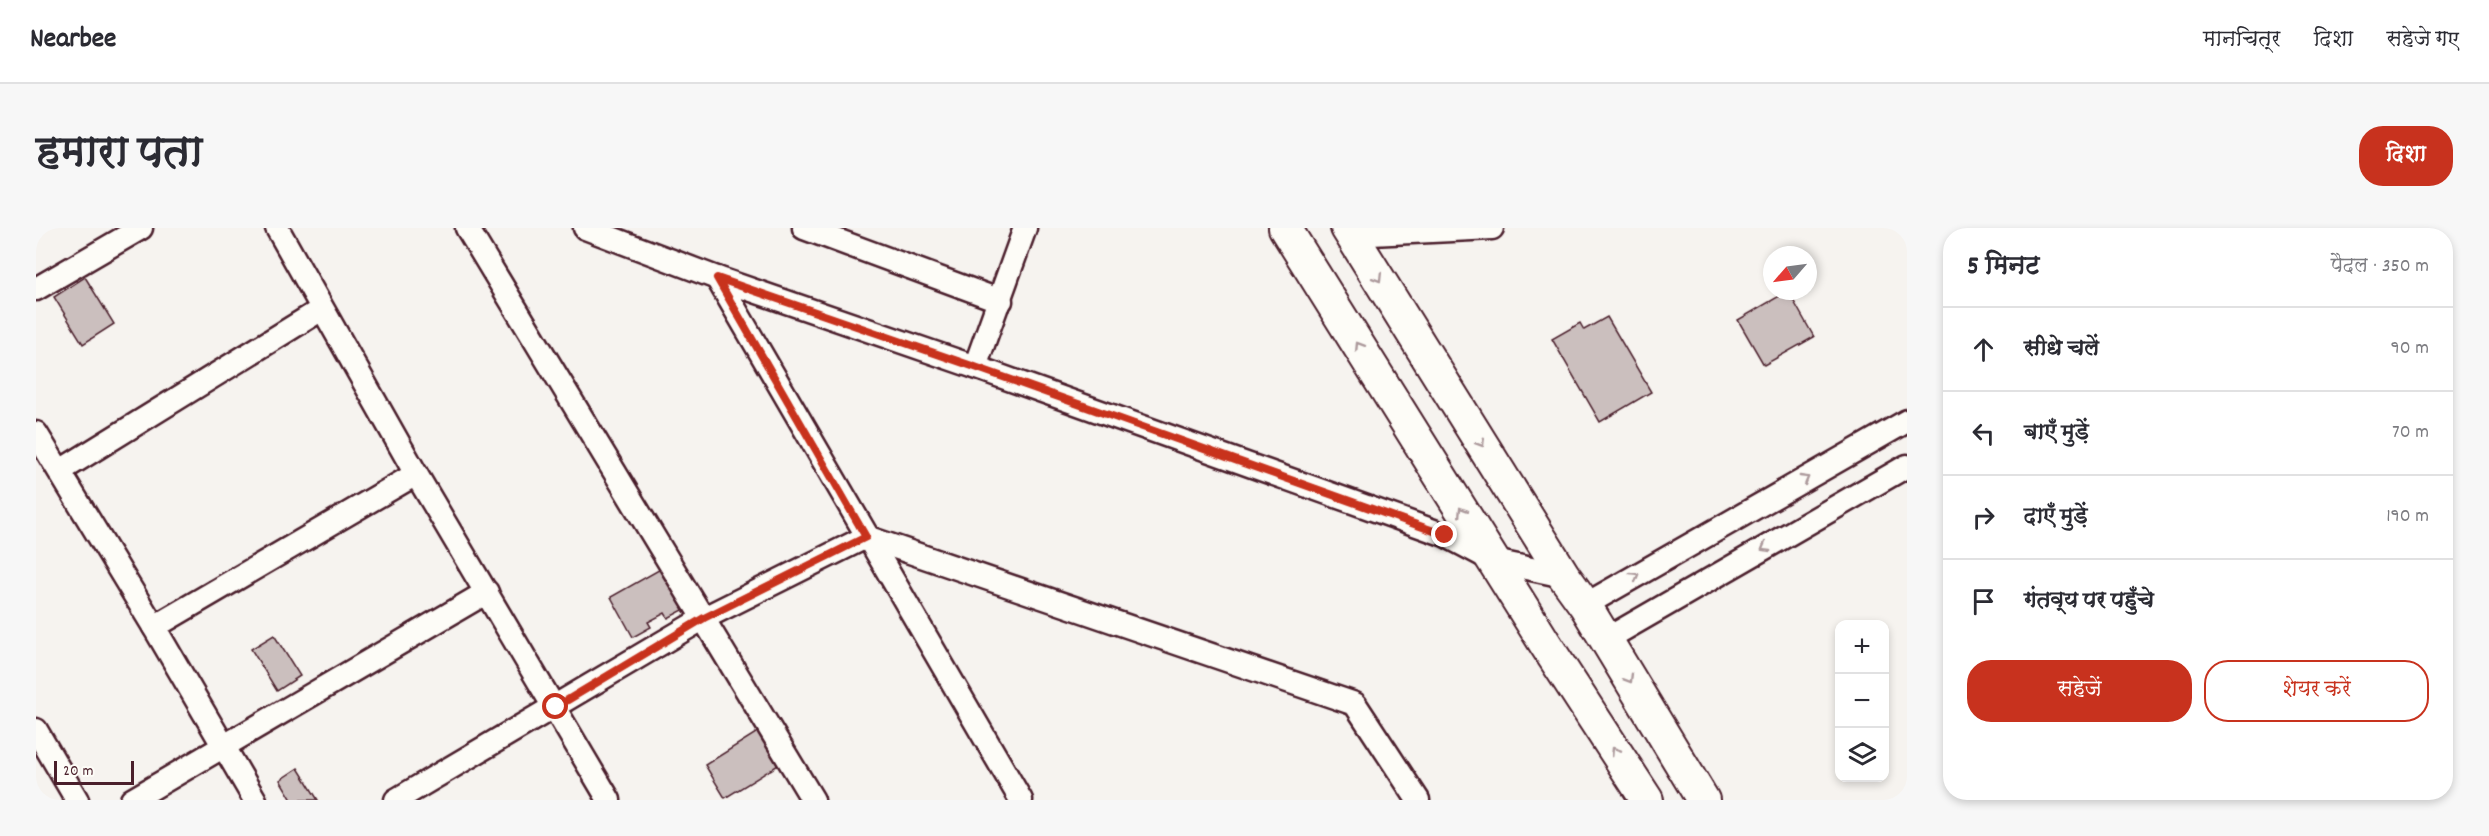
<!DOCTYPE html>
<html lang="hi">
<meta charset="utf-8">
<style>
:root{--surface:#fff;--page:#f7f7f7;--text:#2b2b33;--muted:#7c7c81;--line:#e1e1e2;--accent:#c8321e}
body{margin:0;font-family:Dekko,"Playpen Sans Deva",sans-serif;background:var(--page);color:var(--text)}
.controls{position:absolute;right:18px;bottom:18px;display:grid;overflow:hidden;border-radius:12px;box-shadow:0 3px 9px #0003}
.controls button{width:54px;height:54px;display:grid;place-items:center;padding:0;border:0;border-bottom:2px solid var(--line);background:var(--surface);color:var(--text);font:30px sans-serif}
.compass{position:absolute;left:1727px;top:18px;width:54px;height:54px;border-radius:50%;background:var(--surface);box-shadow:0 3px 9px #0003;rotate:242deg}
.scale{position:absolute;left:18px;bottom:15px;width:80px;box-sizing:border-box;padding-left:6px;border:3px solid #4a1f2b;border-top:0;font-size:16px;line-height:21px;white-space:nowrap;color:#4a1f2b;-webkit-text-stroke:4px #fdfcf7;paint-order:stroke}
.stop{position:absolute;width:18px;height:18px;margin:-14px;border:4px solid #c8321e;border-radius:50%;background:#fff}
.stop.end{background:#c8321e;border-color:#fff;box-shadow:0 2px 6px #0008}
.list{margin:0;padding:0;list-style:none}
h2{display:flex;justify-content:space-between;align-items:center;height:78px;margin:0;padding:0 24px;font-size:26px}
h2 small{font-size:20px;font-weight:400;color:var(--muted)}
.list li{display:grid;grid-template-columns:39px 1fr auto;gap:18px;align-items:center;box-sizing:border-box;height:84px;padding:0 24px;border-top:2px solid var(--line)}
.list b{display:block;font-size:22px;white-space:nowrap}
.list em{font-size:20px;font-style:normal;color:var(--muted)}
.actions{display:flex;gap:12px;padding:18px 24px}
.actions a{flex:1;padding:14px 0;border:2px solid var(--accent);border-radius:24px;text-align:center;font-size:21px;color:var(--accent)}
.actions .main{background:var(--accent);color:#fff}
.icon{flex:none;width:33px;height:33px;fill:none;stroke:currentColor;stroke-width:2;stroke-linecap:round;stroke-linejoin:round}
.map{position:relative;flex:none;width:1871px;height:572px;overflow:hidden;border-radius:24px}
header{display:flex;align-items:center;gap:36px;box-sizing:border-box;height:84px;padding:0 30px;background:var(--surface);border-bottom:2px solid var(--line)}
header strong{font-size:28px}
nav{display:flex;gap:33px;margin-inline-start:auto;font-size:21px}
.intro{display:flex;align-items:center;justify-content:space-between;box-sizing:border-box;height:144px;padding:0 36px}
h1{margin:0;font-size:42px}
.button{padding:15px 27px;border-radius:24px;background:var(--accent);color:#fff;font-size:21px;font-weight:700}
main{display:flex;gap:36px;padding:0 36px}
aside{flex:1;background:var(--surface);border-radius:24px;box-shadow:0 3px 9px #0003}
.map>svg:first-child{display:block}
.building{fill:#cbbfbe;stroke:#4a1f2b;stroke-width:1.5}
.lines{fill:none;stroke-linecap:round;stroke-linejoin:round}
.minor-casing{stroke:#4a1f2b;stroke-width:27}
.secondary-casing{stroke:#4a1f2b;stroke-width:36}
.minor{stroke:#fdfcf7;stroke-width:22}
.secondary{stroke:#fdfcf7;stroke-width:32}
.oneway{stroke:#ac999b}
.route{stroke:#c8321e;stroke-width:8}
</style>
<header>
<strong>Nearbee</strong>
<nav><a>मानचित्र</a><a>दिशा</a><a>सहेजे गए</a></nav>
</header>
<div class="intro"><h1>हमारा पता</h1><a class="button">दिशा</a></div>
<main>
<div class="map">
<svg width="1871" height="572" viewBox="0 0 1871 572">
<rect width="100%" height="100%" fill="#f6f3ef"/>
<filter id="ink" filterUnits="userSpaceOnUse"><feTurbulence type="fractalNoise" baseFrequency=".0167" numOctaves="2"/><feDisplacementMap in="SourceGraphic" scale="12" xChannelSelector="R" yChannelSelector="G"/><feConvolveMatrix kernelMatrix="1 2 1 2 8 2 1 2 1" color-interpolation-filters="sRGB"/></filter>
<g filter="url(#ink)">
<g class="building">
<polygon points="49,49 78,96 47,116 18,69"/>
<polygon points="1752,63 1778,109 1728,137 1702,92"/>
<polygon points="1571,89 1615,164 1564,194 1516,111 1544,95 1548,102"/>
<polygon points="628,339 651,380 632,390 629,385 612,394 615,399 597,409 575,369"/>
<polygon points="238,407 264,448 241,463 215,421"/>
<polygon points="723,503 744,536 689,570 669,537"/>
<polygon points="262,540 282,572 256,572 244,552"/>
</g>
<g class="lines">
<g class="minor-casing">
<g id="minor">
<polyline points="241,0 380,246 573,572"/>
<polyline points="431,0 777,572"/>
<polyline points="549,0 681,50 939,139 1409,307 1458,333 1528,348"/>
<polyline points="768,0 965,73"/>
<polyline points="1315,7 1456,0"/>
<polyline points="681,50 985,572"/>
<polyline points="0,61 105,0"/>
<polyline points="939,139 989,0"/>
<polyline points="0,205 118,399 219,572"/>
<polyline points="24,243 286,81"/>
<polyline points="1549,377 1871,193"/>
<polyline points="118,399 380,246"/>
<polyline points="1569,412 1871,238"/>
<polyline points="0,502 41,572"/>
<polyline points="96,572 451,364"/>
<polyline points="360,572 668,390 830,309 1319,476 1382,572"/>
</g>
</g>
<g class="secondary-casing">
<g id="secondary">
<polyline points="1249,0 1510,417 1611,572"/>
<polyline points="1311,0 1528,348 1549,377 1667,572"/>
</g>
</g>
<use href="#minor" class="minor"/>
<use href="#secondary" class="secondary"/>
</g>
<defs><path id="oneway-chevron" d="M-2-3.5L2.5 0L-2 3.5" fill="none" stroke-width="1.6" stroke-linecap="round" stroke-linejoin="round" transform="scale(1.5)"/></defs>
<g class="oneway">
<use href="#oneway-chevron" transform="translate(1342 50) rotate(58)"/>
<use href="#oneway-chevron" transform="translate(1323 118) rotate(-122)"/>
<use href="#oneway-chevron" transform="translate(1445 215) rotate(58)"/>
<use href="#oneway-chevron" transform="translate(1769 251) rotate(-30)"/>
<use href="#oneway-chevron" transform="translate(1426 283) rotate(-122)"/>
<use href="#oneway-chevron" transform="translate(1729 320) rotate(150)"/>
<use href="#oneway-chevron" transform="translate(1599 348) rotate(-30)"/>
<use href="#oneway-chevron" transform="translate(1593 451) rotate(59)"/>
<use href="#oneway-chevron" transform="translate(1579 523) rotate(-123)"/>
</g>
</g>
<g class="lines" filter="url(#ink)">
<polyline class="route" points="520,479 668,390 830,309 681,50 939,139 1409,307"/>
</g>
</svg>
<div class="controls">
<button>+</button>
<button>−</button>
<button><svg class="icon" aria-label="layers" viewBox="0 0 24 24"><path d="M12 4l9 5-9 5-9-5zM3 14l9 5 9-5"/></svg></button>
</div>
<svg class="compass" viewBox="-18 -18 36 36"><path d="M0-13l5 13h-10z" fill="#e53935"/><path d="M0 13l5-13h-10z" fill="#7c7c81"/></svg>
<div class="scale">20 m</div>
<div class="stop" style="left:520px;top:479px"></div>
<div class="stop end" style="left:1409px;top:307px"></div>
</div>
<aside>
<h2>5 मिनट<small>पैदल · 350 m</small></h2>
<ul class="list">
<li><svg class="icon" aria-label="ahead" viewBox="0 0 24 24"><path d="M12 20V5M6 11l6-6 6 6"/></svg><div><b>सीधे चलें</b></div><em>90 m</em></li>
<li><svg class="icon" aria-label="left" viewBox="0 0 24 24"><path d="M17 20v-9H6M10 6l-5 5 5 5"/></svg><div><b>बाएँ मुड़ें</b></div><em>70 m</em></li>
<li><svg class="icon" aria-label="right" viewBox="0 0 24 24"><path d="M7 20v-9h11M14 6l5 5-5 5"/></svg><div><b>दाएँ मुड़ें</b></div><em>190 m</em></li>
<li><svg class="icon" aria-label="arrive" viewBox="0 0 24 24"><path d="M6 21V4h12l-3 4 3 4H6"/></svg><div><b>गंतव्य पर पहुँचे</b></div></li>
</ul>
<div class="actions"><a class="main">सहेजें</a><a>शेयर करें</a></div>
</aside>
</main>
